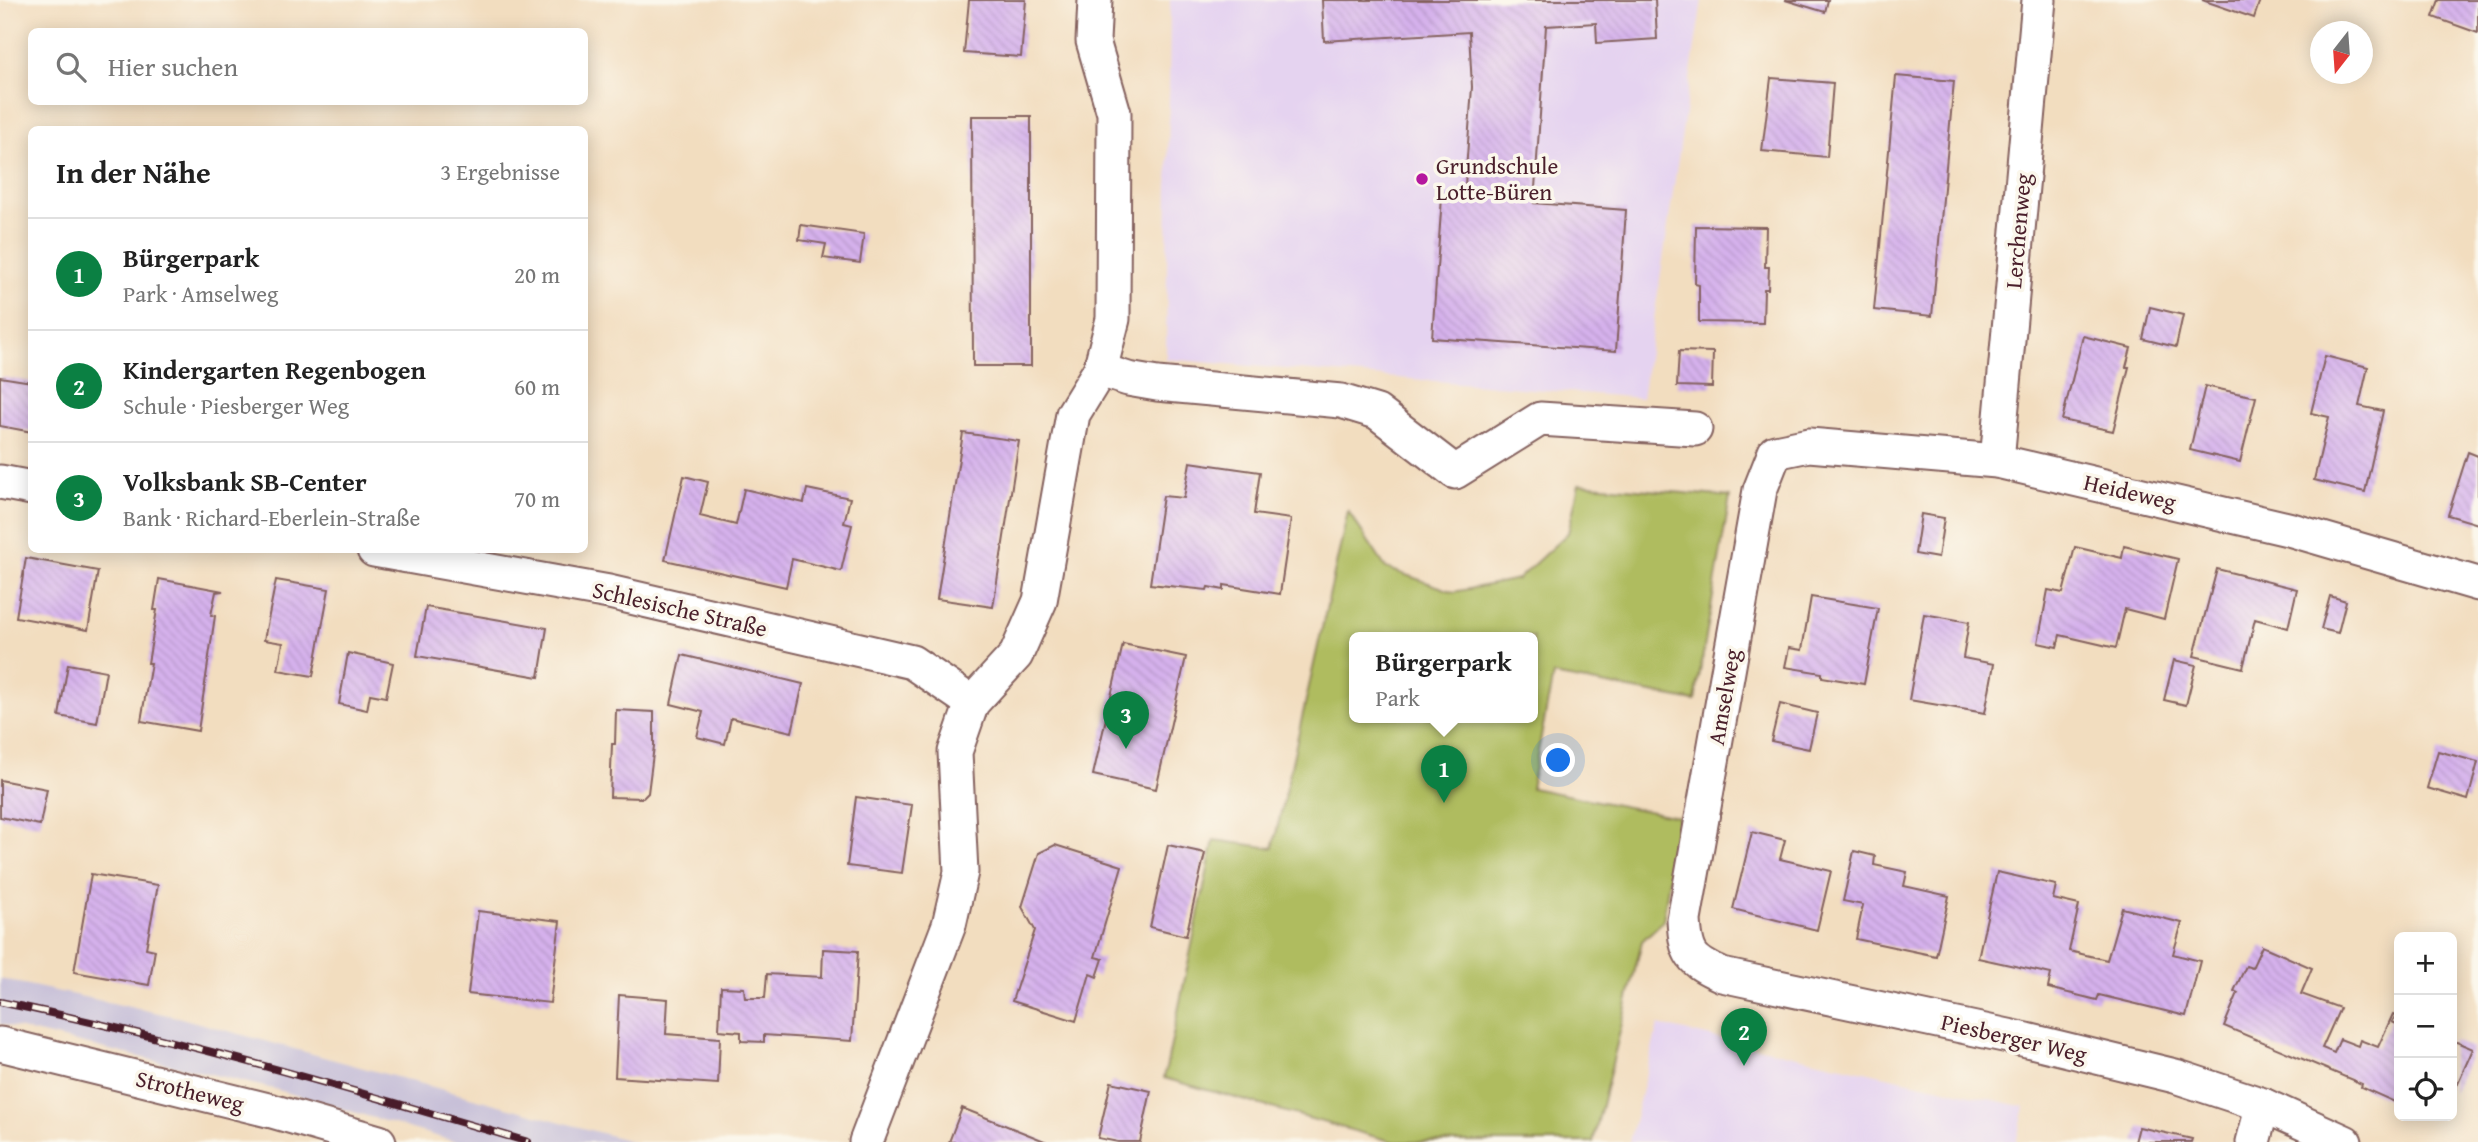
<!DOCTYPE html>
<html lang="de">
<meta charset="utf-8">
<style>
:root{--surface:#fff;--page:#f6f6f6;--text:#222;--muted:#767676;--line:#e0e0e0;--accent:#0b8043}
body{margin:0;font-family:"Gentium Book Plus",serif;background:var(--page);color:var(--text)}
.controls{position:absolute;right:21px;bottom:21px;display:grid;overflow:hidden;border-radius:10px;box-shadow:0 4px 18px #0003}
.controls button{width:63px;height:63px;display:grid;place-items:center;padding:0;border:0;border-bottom:2px solid var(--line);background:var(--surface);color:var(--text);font:35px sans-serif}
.compass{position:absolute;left:2310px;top:21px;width:63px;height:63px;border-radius:50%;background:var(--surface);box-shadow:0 4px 18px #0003;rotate:197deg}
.you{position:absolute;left:1559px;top:761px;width:24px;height:24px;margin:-18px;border:5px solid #fff;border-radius:50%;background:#1a73e8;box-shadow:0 0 0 10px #1a73e833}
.badge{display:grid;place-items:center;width:46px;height:46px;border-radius:50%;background:var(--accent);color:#fff;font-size:23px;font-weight:700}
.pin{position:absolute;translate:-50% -58px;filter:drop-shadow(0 2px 4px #0008)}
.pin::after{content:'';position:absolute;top:37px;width:24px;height:21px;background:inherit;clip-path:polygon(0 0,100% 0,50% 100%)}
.popup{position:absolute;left:1349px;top:632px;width:189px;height:91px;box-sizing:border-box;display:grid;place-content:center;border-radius:10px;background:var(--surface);filter:drop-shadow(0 2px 5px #0005);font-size:23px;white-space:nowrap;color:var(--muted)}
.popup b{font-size:26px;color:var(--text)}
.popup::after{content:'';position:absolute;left:50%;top:100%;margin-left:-14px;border:14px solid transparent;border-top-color:var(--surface)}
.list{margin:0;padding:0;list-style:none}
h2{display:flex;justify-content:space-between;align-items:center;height:91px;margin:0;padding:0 28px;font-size:30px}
h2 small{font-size:23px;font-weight:400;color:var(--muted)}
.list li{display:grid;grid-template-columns:46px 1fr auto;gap:21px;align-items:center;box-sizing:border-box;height:112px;padding:0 28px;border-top:2px solid var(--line)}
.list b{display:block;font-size:26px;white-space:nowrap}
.list p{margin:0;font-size:23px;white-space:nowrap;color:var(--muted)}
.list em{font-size:23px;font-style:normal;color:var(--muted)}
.icon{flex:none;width:38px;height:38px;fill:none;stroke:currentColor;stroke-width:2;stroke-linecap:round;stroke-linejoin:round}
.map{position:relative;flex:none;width:2478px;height:1142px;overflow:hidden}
.search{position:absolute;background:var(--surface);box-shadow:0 4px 18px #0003;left:28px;top:28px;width:560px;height:77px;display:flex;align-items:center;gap:18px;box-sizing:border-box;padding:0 24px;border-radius:10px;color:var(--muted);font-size:26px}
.panel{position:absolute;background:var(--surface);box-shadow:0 4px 18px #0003;left:28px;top:126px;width:560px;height:427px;border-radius:10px}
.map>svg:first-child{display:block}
.built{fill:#e5d3f0}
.railway{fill:#c7c0d8}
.green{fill:#afbc5e;stroke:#7c6e44;stroke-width:2;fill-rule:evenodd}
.building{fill:url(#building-back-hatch)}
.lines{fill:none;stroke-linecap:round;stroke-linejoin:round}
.street-casing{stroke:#85625f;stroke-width:37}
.street{stroke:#fff;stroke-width:33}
.rail-casing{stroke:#4a1f2b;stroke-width:8}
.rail{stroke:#fbf7ec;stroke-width:5;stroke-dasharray:16;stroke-linecap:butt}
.poi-dot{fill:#b5179e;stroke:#fbf7ec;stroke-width:2.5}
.labels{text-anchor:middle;stroke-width:7;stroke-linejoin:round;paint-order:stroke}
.poi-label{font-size:23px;fill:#4a1f2b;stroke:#fbf7ec;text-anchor:start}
.street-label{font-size:23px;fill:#4a1f2b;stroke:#fbf7ec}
</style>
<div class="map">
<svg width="2478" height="1142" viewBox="0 0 2478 1142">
<defs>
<pattern id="building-back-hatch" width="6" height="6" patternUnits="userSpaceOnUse" patternTransform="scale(1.75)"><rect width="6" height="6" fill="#d5b1ec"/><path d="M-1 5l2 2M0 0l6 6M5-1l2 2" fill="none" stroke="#b898cb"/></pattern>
</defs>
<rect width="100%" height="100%" fill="#fbf7ec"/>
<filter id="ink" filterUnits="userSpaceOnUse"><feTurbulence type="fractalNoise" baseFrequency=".0143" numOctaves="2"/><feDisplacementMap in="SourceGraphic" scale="14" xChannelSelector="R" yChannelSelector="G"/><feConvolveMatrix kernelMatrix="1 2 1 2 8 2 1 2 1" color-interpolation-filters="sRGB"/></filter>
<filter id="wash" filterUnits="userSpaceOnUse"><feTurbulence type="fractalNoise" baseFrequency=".00686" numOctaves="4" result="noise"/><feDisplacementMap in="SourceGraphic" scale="28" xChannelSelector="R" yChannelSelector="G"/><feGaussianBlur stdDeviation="1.57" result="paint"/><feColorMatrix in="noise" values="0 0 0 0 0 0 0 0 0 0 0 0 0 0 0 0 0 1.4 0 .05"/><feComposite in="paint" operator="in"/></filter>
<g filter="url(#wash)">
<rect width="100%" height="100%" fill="#f2ddbf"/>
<g class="built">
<polygon points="1170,0 1702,0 1642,398 1166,359"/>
<polygon points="1658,1025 2025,1107 2016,1142 1629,1142"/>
</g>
<polygon class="railway" points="0,979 177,1017 634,1142 456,1142 278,1090 0,1024"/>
<path class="green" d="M 1579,484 L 1730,497 L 1695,701 L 1553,675 L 1531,788 L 1678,817 L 1663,921 L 1642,941 L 1593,1142 L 1394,1142 L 1164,1078 L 1214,840 L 1273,848 L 1348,511 L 1386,568 L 1454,592 L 1518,579 L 1568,533 ZM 1355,637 L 1533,637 L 1533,717 L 1355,717 Z"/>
<g id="blocks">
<g class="building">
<polygon points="969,0 1026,0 1021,57 964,53"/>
<polygon points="1322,0 1655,0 1657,39 1597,43 1596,23 1546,26 1534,203 1626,210 1616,351 1432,338 1442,197 1464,199 1472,87 1469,32 1324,41"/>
<polygon points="1785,0 1828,0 1825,12"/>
<polygon points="2202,0 2260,0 2254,18"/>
<polygon points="2439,0 2478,0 2478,33 2433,17"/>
<polygon points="1896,76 1954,81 1932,316 1874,310"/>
<polygon points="1771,78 1833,83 1827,157 1762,151"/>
<polygon points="972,116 1031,116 1031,366 973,366"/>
<polygon points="801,225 864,234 860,263 823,258 826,244 799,240"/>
<polygon points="1696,226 1766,227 1765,267 1769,267 1768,289 1764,289 1763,323 1699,322 1699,285 1695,284"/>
<polygon points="2150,307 2183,315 2176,347 2143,339"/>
<polygon points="2083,336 2131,348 2126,367 2129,367 2113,431 2062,420"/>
<polygon points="1679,351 1713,352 1712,387 1677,386"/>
<polygon points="2325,356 2368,367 2359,406 2383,411 2365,492 2314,480 2329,417 2311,413"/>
<polygon points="0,377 32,382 32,432 0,426"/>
<polygon points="2205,386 2256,397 2240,462 2190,450"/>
<polygon points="963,433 1019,441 993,607 937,599"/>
<polygon points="2468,452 2478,456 2478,524 2448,515"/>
<polygon points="1190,462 1260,472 1254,514 1291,519 1280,594 1224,585 1224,590 1208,587 1207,590 1150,584 1163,496 1184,498"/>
<polygon points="684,476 708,482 700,516 736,525 744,489 804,503 807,489 850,498 844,523 852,525 841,571 792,559 786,587 665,560"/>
<polygon points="1921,514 1944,518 1938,558 1915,554"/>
<polygon points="2124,546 2178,559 2164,619 2125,609 2116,648 2060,635 2057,647 2038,643 2048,590 2063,593 2075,547 2122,558"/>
<polygon points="26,558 98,571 88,630 16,617"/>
<polygon points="2217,569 2297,589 2288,628 2255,619 2243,668 2194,656"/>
<polygon points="159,579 223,591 216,592 211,615 215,616 198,731 141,721 151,663 148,663 157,610 154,610"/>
<polygon points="276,580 329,589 313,676 278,670 283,643 264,640"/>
<polygon points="2330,596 2346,601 2338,633 2321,629"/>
<polygon points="1811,597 1878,608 1864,684 1822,677 1822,673 1785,667 1789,648 1802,650"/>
<polygon points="426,607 547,628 539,677 417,656"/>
<polygon points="1924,614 1969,622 1963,658 1994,664 1985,713 1909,700"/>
<polygon points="1123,644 1186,657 1156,789 1093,775"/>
<polygon points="348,653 393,663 386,697 370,694 367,710 339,704"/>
<polygon points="682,655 803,684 792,732 731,718 725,744 697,737 703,712 671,704"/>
<polygon points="2174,660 2196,665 2186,705 2164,700"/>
<polygon points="68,664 106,671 97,723 59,716"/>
<polygon points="1780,704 1817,713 1809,749 1771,741"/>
<polygon points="616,710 654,712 654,746 648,793 643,798 610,797 612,744 615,744"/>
<polygon points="2438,751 2478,762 2468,800 2427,788"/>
<polygon points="0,780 47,789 40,825 0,817"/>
<polygon points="856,797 912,805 902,873 847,866"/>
<polygon points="1752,832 1785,840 1780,859 1831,871 1817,930 1733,909"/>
<polygon points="1055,845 1122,866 1095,957 1103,959 1097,977 1090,974 1076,1021 1012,1001 1035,930 1022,907 1039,853"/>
<polygon points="1168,845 1205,853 1186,936 1150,927"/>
<polygon points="1854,851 1875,856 1874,865 1907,872 1904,886 1949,896 1936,956 1856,939 1863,905 1843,901"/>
<polygon points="1997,872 2056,885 2053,899 2079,905 2069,951 2107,960 2122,908 2182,923 2173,954 2200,961 2186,1016 2099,995 2097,1000 2048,988 2051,974 1978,958"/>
<polygon points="91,874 158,885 146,948 155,950 149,985 74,972"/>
<polygon points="478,911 560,921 550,1003 468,994"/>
<polygon points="2262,946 2312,968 2301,994 2340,1008 2322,1048 2334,1053 2340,1039 2358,1046 2360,1040 2378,1047 2393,1014 2396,1015 2392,1022 2399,1025 2399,1104 2361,1087 2362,1084 2224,1026 2238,993 2234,991 2246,966 2252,968"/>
<polygon points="823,949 858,951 852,1041 764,1035 764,1042 741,1041 741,1032 719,1030 721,987 744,988 745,998 765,998 767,974 822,977"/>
<polygon points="619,995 668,999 666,1034 720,1038 718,1084 615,1077"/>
<polygon points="2452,1040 2473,1049 2452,1096"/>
<polygon points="1111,1082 1151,1091 1140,1142 1118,1142 1098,1138"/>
<polygon points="962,1108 1047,1142 949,1142"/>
<polygon points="2139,1127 2192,1139 2191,1142 2135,1142"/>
</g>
</g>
</g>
<g filter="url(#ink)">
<use href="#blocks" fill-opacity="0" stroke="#85625f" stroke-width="2"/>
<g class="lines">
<g class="street-casing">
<g id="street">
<polyline points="1100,370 1128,379 1157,384 1341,401 1377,412 1455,472 1540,419 1695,429"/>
<polyline points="1997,461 2039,0"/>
<polyline points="0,482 32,488"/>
<polyline points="374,550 609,592 912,662 972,703"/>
<polyline points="0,1044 272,1111 379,1142"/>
<polyline points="866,1142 949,925 961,872 955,752 972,703 1016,655 1040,601 1073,414 1100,370 1113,319 1114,113 1093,41 1095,0"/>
<polyline points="2253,1142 2263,1105"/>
<path d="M 2345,1142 L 2263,1105 L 2175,1076 L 2027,1040 L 1722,975 C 1691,961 1686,955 1684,920 L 1760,490 L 1775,452 L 1809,445 L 1997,461 L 2292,530 L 2478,584"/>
</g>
</g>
<use href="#street" class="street"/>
<g class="rail-casing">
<path id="rail" d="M 0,1002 C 179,1039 353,1090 528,1142"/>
</g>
<use href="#rail" class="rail"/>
</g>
</g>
<circle class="poi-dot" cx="1422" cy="179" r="7"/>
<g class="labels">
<g class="poi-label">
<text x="1436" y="174">Grundschule<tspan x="1436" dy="26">Lotte-Büren</tspan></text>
</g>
<g class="street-label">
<text transform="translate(2018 231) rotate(-85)" y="8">Lerchenweg</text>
<text transform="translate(2130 492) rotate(13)" y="8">Heideweg</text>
<text transform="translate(680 609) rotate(13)" y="8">Schlesische Straße</text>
<text transform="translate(1724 697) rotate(-80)" y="8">Amselweg</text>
<text transform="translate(2014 1038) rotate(13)" y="8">Piesberger Weg</text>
<text transform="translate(190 1091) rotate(14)" y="8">Strotheweg</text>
</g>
</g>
</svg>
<div class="controls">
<button>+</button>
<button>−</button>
<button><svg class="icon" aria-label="locate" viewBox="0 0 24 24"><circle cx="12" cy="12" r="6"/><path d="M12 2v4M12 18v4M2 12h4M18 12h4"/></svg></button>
</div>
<svg class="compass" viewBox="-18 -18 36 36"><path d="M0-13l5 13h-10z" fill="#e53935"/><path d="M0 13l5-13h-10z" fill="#767676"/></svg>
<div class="you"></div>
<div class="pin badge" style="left:1444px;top:803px">1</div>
<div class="popup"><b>Bürgerpark</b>Park</div>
<div class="pin badge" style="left:1744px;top:1066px">2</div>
<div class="pin badge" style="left:1126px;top:749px">3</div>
<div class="search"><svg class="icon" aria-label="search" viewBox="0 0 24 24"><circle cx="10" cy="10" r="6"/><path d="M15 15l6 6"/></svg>Hier suchen</div>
<section class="panel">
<h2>In der Nähe<small>3 Ergebnisse</small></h2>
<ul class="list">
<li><span class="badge">1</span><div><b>Bürgerpark</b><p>Park · Amselweg</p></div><em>20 m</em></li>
<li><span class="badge">2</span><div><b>Kindergarten Regenbogen</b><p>Schule · Piesberger Weg</p></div><em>60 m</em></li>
<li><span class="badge">3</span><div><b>Volksbank SB-Center</b><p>Bank · Richard-Eberlein-Straße</p></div><em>70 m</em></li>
</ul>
</section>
</div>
